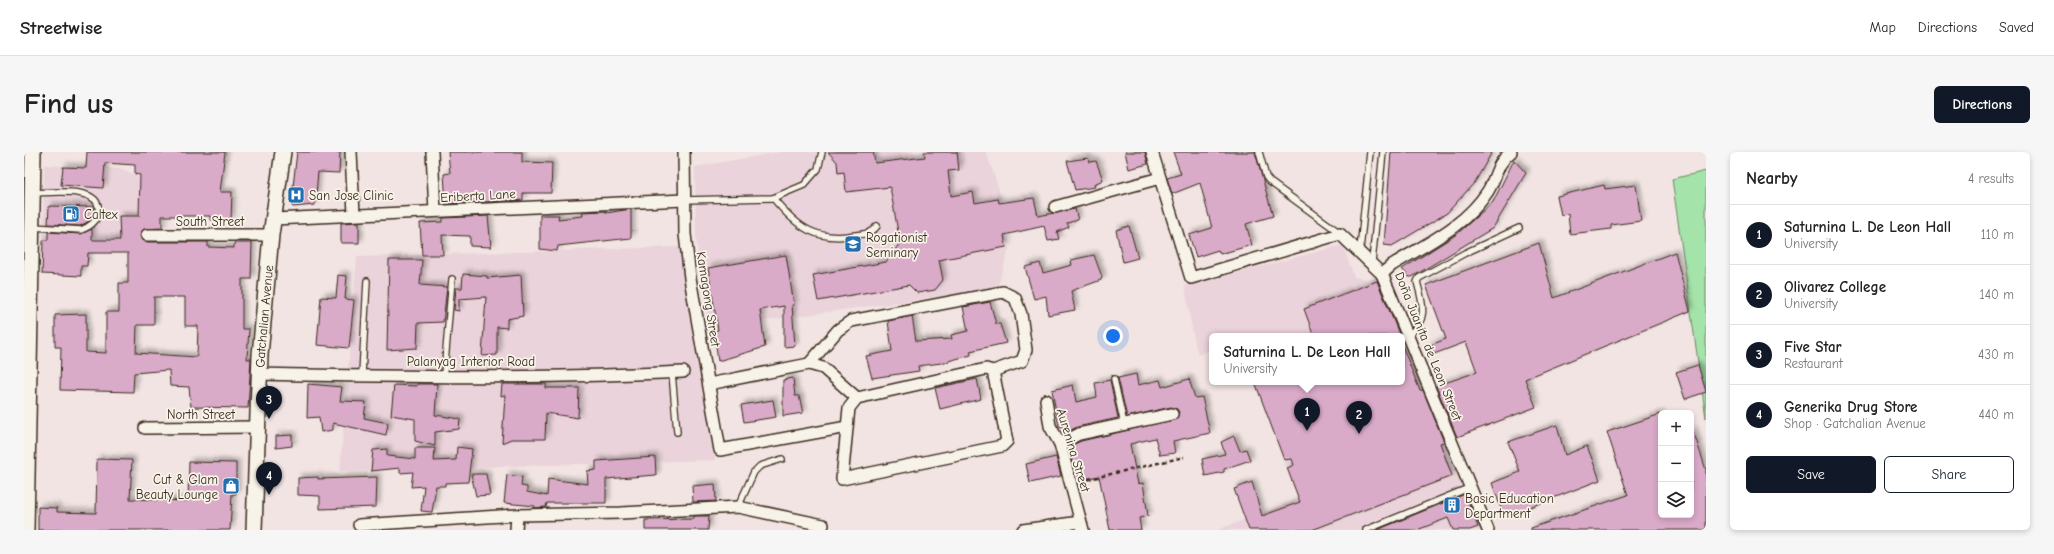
<!DOCTYPE html>
<meta charset="utf-8">
<style>
:root{--surface:#fff;--page:#f6f6f6;--text:#222;--muted:#767676;--line:#e0e0e0;--accent:#111827}
body{margin:0;font-family:"Comic Neue",sans-serif;background:var(--page);color:var(--text)}
.controls{position:absolute;right:12px;bottom:12px;display:grid;overflow:hidden;border-radius:6px;box-shadow:0 2px 6px #0003}
.controls button{width:36px;height:36px;display:grid;place-items:center;padding:0;border:0;border-bottom:1px solid var(--line);background:var(--surface);color:var(--text);font:20px sans-serif}
.you{position:absolute;left:1089px;top:184px;width:14px;height:14px;margin:-10px;border:3px solid #fff;border-radius:50%;background:#1a73e8;box-shadow:0 0 0 6px #1a73e833}
.badge{display:grid;place-items:center;width:26px;height:26px;border-radius:50%;background:var(--accent);color:#fff;font-size:13px;font-weight:700}
.pin{position:absolute;translate:-50% -33px;filter:drop-shadow(0 1px 2px #0008)}
.pin::after{content:'';position:absolute;top:21px;width:14px;height:12px;background:inherit;clip-path:polygon(0 0,100% 0,50% 100%)}
.popup{position:absolute;left:1185px;top:181px;width:196px;height:52px;box-sizing:border-box;display:grid;place-content:center;border-radius:6px;background:var(--surface);filter:drop-shadow(0 1px 3px #0005);font-size:13px;white-space:nowrap;color:var(--muted)}
.popup b{font-size:15px;color:var(--text)}
.popup::after{content:'';position:absolute;left:50%;top:100%;margin-left:-8px;border:8px solid transparent;border-top-color:var(--surface)}
.list{margin:0;padding:0;list-style:none}
h2{display:flex;justify-content:space-between;align-items:center;height:52px;margin:0;padding:0 16px;font-size:17px}
h2 small{font-size:13px;font-weight:400;color:var(--muted)}
.list li{display:grid;grid-template-columns:26px 1fr auto;gap:12px;align-items:center;box-sizing:border-box;height:60px;padding:0 16px;border-top:1px solid var(--line)}
.list b{display:block;font-size:15px;white-space:nowrap}
.list p{margin:0;font-size:13px;white-space:nowrap;color:var(--muted)}
.list em{font-size:13px;font-style:normal;color:var(--muted)}
.actions{display:flex;gap:8px;padding:12px 16px}
.actions a{flex:1;padding:9px 0;border:1px solid var(--accent);border-radius:6px;text-align:center;font-size:14px;color:var(--accent)}
.actions .main{background:var(--accent);color:#fff}
.icon{flex:none;width:22px;height:22px;fill:none;stroke:currentColor;stroke-width:2;stroke-linecap:round;stroke-linejoin:round}
.map{position:relative;flex:none;width:1682px;height:378px;overflow:hidden;border-radius:6px}
header{display:flex;align-items:center;gap:24px;box-sizing:border-box;height:56px;padding:0 20px;background:var(--surface);border-bottom:1px solid var(--line)}
header strong{font-size:19px}
nav{display:flex;gap:22px;margin-inline-start:auto;font-size:14px}
.intro{display:flex;align-items:center;justify-content:space-between;box-sizing:border-box;height:96px;padding:0 24px}
h1{margin:0;font-size:28px}
.button{padding:10px 18px;border-radius:6px;background:var(--accent);color:#fff;font-size:14px;font-weight:700}
main{display:flex;gap:24px;padding:0 24px}
aside{flex:1;background:var(--surface);border-radius:6px;box-shadow:0 2px 6px #0003}
.map>svg:first-child{display:block}
.built{fill:#ead3da}
.green{fill:#a4e3aa;stroke:#708664}
.building{fill:#daaac9;stroke:#3b2a1e;fill-rule:evenodd;filter:url(#shadow)}
.lines{fill:none;stroke-linecap:round;stroke-linejoin:round}
.lane-casing{stroke:#3b2a1e;stroke-width:8}
.street-casing{stroke:#3b2a1e;stroke-width:14}
.secondary-casing{stroke:#3b2a1e;stroke-width:18}
.path{stroke:#3b2a1e;stroke-width:2.5;stroke-dasharray:4 3;stroke-linecap:butt}
.lane{stroke:#f7f3e8;stroke-width:5.5}
.street{stroke:#f7f3e8;stroke-width:11}
.secondary{stroke:#f7f3e8;stroke-width:15}
.labels{text-anchor:middle;stroke-width:3.5;stroke-linejoin:round;paint-order:stroke}
.poi-label{font-size:13px;fill:#3b2a1e;stroke:#f7f3e8;text-anchor:start}
.street-label{font-size:13px;fill:#3b2a1e;stroke:#f7f3e8}
</style>
<header>
<strong>Streetwise</strong>
<nav><a>Map</a><a>Directions</a><a>Saved</a></nav>
</header>
<div class="intro"><h1>Find us</h1><a class="button">Directions</a></div>
<main>
<div class="map">
<svg width="1682" height="378" viewBox="0 0 1682 378">
<defs>
<filter id="shadow"><feDropShadow dx="3.5" dy="-3.5" stdDeviation="2" flood-color="#0004"/></filter>
</defs>
<rect width="100%" height="100%" fill="#f1e4e2"/>
<filter id="ink" filterUnits="userSpaceOnUse"><feTurbulence type="fractalNoise" baseFrequency=".025" numOctaves="2"/><feDisplacementMap in="SourceGraphic" scale="8" xChannelSelector="R" yChannelSelector="G"/><feConvolveMatrix kernelMatrix="1 2 1 2 8 2 1 2 1" color-interpolation-filters="sRGB"/></filter>
<g filter="url(#ink)">
<g class="built">
<polygon points="756,0 962,0 975,38 985,97 973,137 685,176 672,86 671,15"/>
<polygon points="20,13 98,17 116,25 115,86 19,86"/>
<polygon points="1319,93 1330,125 1342,127 1357,125 1458,378 1194,378 1274,347 1231,230 1378,230 1378,184 1188,184 1188,197 1174,203 1168,177 1161,134"/>
<polygon points="656,95 691,308 316,319 333,105"/>
</g>
<polygon class="green" points="1682,19 1682,266 1648,27"/>
<g class="building">
<path d="M 63,0 L 201,0 L 196,40 L 208,40 L 207,68 L 186,68 L 186,64 L 138,64 L 138,76 L 120,77 L 116,83 L 117,87 L 123,90 L 184,90 L 184,95 L 210,96 L 210,91 L 228,91 L 227,127 L 218,127 L 218,177 L 225,177 L 223,207 L 227,207 L 224,256 L 167,255 L 165,235 L 146,234 L 145,218 L 110,221 L 109,240 L 36,238 L 37,195 L 31,195 L 31,163 L 62,162 L 62,200 L 82,201 L 82,160 L 95,160 L 95,131 L 104,131 L 104,101 L 64,101 L 63,114 L 57,114 L 57,124 L 18,122 L 19,88 L 24,88 L 24,80 L 57,82 L 68,77 L 68,88 L 96,88 L 95,64 L 115,64 L 116,23 L 111,22 L 111,13 L 81,11 L 79,36 L 37,33 L 39,15 L 62,16 ZM 130,145 L 161,145 L 161,174 L 174,174 L 173,205 L 112,201 L 113,173 L 130,173 Z"/>
<polygon points="273,0 316,0 315,21 294,20 291,53 269,55 267,52"/>
<polygon points="424,0 498,0 498,10 528,11 527,41 499,41 499,48 422,52 420,22 426,21"/>
<polygon points="804,0 849,0 851,11 901,5 900,0 933,0 935,18 924,19 927,44 949,40 951,51 974,47 975,51 1010,46 1014,64 1051,57 1054,68 1043,71 1045,75 1033,80 1035,87 1024,89 1020,74 980,83 982,95 915,108 919,128 911,138 893,141 885,133 794,149 789,123 862,110 876,91 866,35 822,40 820,20 814,21 813,10"/>
<polygon points="1101,0 1121,0 1124,12 1105,17"/>
<polygon points="1149,0 1231,0 1249,64 1222,72 1228,93 1196,102 1194,98 1172,105 1165,83 1188,76 1176,31 1148,42 1143,26 1157,22"/>
<polygon points="1367,0 1468,0 1451,30 1423,61 1368,94 1360,93"/>
<polygon points="1064,6 1066,10 1072,9 1079,28 1070,32 1071,35 1051,38 1043,9"/>
<polygon points="1490,8 1502,21 1469,76 1388,125 1385,125 1378,117 1433,82 1469,50"/>
<polygon points="1580,33 1581,37 1612,33 1617,69 1587,73 1587,77 1546,82 1544,62 1537,63 1533,44"/>
<polygon points="25,54 69,55 69,63 65,69 56,74 24,72"/>
<polygon points="607,57 607,86 534,94 533,99 516,97 516,63 535,63 534,67 559,64 558,60 582,59 582,61"/>
<polygon points="464,64 467,95 446,94 446,84 418,83 419,103 398,103 396,71 419,70 419,66"/>
<polygon points="335,70 335,91 317,91 317,71"/>
<polygon points="1105,74 1114,106 1099,110 1092,78"/>
<polygon points="1515,91 1530,146 1651,100 1666,159 1501,227 1512,255 1433,285 1412,234 1453,220 1442,190 1410,202 1404,194 1422,187 1402,133"/>
<polygon points="762,103 770,153 768,153 771,194 760,195 760,154 736,158 741,195 694,209 690,179 694,178 684,116"/>
<polygon points="1070,103 1078,125 1077,128 1047,139 1051,158 1024,163 1022,144 1010,147 1001,115 1016,111 1019,121 1048,113 1047,108"/>
<polygon points="365,108 398,108 396,133 423,135 419,170 394,171 393,196 363,198"/>
<polygon points="439,122 463,124 463,126 497,123 499,164 483,167 483,176 473,175 473,203 458,204 462,145 435,147 435,159 430,158 432,136 438,136"/>
<polygon points="314,123 323,124 321,147 330,148 325,196 293,193 297,145 312,146"/>
<polygon points="1353,129 1376,184 1290,184 1280,157"/>
<polygon points="966,150 972,172 976,172 982,191 946,199 947,203 924,209 925,210 894,214 895,219 848,226 842,204 868,199 864,169 888,164 892,189 928,187 927,183 944,179 939,155"/>
<polygon points="1378,193 1396,239 1399,238 1420,290 1416,291 1428,324 1288,378 1225,378 1210,337 1228,330 1238,364 1276,350 1263,316 1270,313 1268,307 1260,308 1231,230 1378,230"/>
<polygon points="1674,213 1682,240 1661,247 1652,220"/>
<polygon points="1112,222 1114,233 1136,228 1138,235 1165,227 1171,246 1178,245 1186,281 1149,289 1151,301 1136,303 1131,286 1106,292 1114,332 1119,331 1124,364 1115,366 1117,378 1086,378 1075,324 1055,328 1054,320 1051,321 1046,302 1050,301 1048,293 1057,289 1153,267 1155,260 1153,257 1147,255 1103,265 1094,226"/>
<polygon points="769,226 771,244 775,244 779,261 759,264 759,228"/>
<polygon points="953,227 957,247 916,257 911,236"/>
<polygon points="1086,228 1094,266 1053,275 1045,279 1044,274 1035,275 1028,238 1049,233 1052,250 1073,245 1071,231"/>
<polygon points="284,232 318,235 316,249 342,250 340,266 364,271 362,283 309,271 309,278 297,280 295,265 283,266"/>
<polygon points="393,232 413,232 411,263 436,267 435,277 411,280 411,294 391,289 391,267 367,263 370,233 393,234"/>
<polygon points="478,232 522,232 522,236 555,236 554,266 522,261 521,287 487,287 478,291 481,243 477,244"/>
<polygon points="749,248 752,265 720,270 717,253"/>
<polygon points="1637,262 1637,363 1667,363 1667,279 1669,278 1682,318 1682,378 1507,378 1507,376 1604,343 1583,280"/>
<polygon points="1533,273 1541,303 1563,294 1576,328 1480,365 1468,331 1496,320 1484,290"/>
<polygon points="268,283 268,294 252,296 252,284"/>
<polygon points="1210,284 1216,299 1222,297 1226,308 1200,317 1200,320 1181,324 1178,307 1201,302 1197,290"/>
<polygon points="433,295 448,297 444,330 421,331 421,334 412,334 408,360 397,359 400,334 387,335 389,320 376,321 376,316 347,319 349,298 363,297 363,304 391,307 391,296 411,296 410,309 432,308"/>
<polygon points="631,305 632,323 582,327 582,351 523,351 522,355 510,356 511,354 480,351 483,323 498,325 497,334 503,335 503,340 523,344 524,327 564,332 563,319 572,318 572,309"/>
<polygon points="1032,305 1037,324 1006,331 1002,312"/>
<polygon points="73,307 108,308 106,347 164,349 165,310 212,311 212,342 208,342 206,378 14,378 14,355 33,356 33,360 72,361"/>
<polygon points="447,322 462,322 466,343 452,344"/>
<polygon points="294,325 294,327 353,325 352,355 296,357 296,344 274,343 274,326"/>
<polygon points="691,332 692,349 669,350 668,334"/>
<polygon points="1441,342 1454,375 1446,378 1429,378 1424,366 1393,378 1353,378"/>
<polygon points="670,364 685,364 684,378 621,378 621,368 670,367"/>
</g>
<g class="lines">
<g class="lane-casing">
<g id="lane">
<polyline points="1235,0 1242,25 1246,30 1316,81"/>
<path d="M 749,46 C 773,75 792,90 831,83 C 840,82 847,82 853,74"/>
<polyline points="660,48 749,46 780,33 794,17 798,0"/>
<path d="M 9,75 L 57,78 C 65,75 73,70 74,61 C 80,33 26,41 9,41"/>
<polyline points="1336,98 1346,0"/>
<polyline points="1348,110 1359,0"/>
<path d="M 1384,183 C 1405,168 1399,152 1393,130 L 1395,126 L 1441,101 L 1495,76"/>
<polyline points="648,221 653,280"/>
<polyline points="338,222 343,129"/>
<polyline points="420,223 428,127"/>
<polyline points="1090,227 1100,272"/>
<polyline points="714,355 730,320 736,314 758,307"/>
<polyline points="1342,378 1447,335"/>
</g>
</g>
<g class="street-casing">
<g id="street">
<polyline points="327,0 330,63"/>
<polyline points="408,0 411,59"/>
<polyline points="660,0 661,82 666,126 696,298 823,275"/>
<polyline points="1128,0 1167,126 1316,82 1358,122"/>
<polyline points="1031,55 1136,26"/>
<polyline points="250,67 660,48"/>
<polyline points="123,83 247,83"/>
<polyline points="785,212 814,178 827,169 979,140 991,146 997,162 1002,198 998,209 969,219 962,217 833,246 825,256 818,327 978,294 983,289 969,219"/>
<path d="M 235,222 C 376,225 518,227 659,220"/>
<polyline points="685,232 785,212 799,216 833,246"/>
<polyline points="1022,248 1026,274 1036,292 1059,378"/>
<polyline points="121,276 234,275"/>
<polyline points="1036,292 1055,282 1148,262"/>
<polyline points="335,373 493,363 597,361 714,355 799,373"/>
<polyline points="492,378 493,363"/>
<polyline points="999,378 1056,370"/>
<path d="M 1464,378 L 1358,122 L 1368,113 C 1402,92 1442,74 1464,39 C 1473,24 1472,12 1487,0"/>
</g>
</g>
<g class="secondary-casing">
<g id="secondary">
<polyline points="2,378 9,0"/>
<path id="s1" d="M 230,378 L 236,203 L 247,83 L 259,0"/>
</g>
</g>
<polyline class="path" points="1057,329 1160,305"/>
<use href="#lane" class="lane"/>
<use href="#street" class="street"/>
<use href="#secondary" class="secondary"/>
</g>
</g>
<defs>
<g id="hospital-square" transform="scale(0.9)"><rect x="-9" y="-9" width="18" height="18" rx="4" fill="#1f6fb2" stroke="#f7f3e8"/><path d="M-5-5h3v3.5h4V-5h3V5h-3V1.5h-4V5h-3Z" fill="#fff"/></g>
<g id="fuel-square" transform="scale(0.9)"><rect x="-9" y="-9" width="18" height="18" rx="4" fill="#1f6fb2" stroke="#f7f3e8"/><path d="M-5.5-6h7V0h2V4h1.3V-2.5L3-4.5l.8-.8L6-3V5H2.5V1h-1V6h-7ZM-4.2-4.7v3.2H.2V-4.7Z" fill="#fff"/></g>
<g id="university-square" transform="scale(0.9)"><rect x="-9" y="-9" width="18" height="18" rx="4" fill="#1f6fb2" stroke="#f7f3e8"/><path d="M0-5L7-2L0 1L-7-2ZM-4 1L0 2.5L4 1V4Q0 6-4 4Z" fill="#fff"/></g>
<g id="shop-square" transform="scale(0.9)"><rect x="-9" y="-9" width="18" height="18" rx="4" fill="#1f6fb2" stroke="#f7f3e8"/><path d="M-5-2.5h2.3a2.7 3.5 0 0 1 5.4 0H5L5.5 6h-11ZM-1.5-2.5h3a1.5 2.3 0 0 0-3 0Z" fill="#fff"/></g>
<g id="building-square" transform="scale(0.9)"><rect x="-9" y="-9" width="18" height="18" rx="4" fill="#1f6fb2" stroke="#f7f3e8"/><path d="M-4-6H4V6H1V3H-1V6H-4ZM-2.5-4.3h1.7v1.8h-1.7ZM.8-4.3h1.7v1.8H.8ZM-2.5-1h1.7V.8h-1.7ZM.8-1h1.7V.8H.8Z" fill="#fff"/></g>
</defs>
<g fill-rule="evenodd">
<use href="#hospital-square" x="272" y="43"/>
<use href="#fuel-square" x="47" y="62"/>
<use href="#university-square" x="829" y="92"/>
<use href="#shop-square" x="207" y="334"/>
<use href="#building-square" x="1428" y="353"/>
</g>
<g class="labels">
<g class="poi-label">
<text x="285" y="48">San Jose Clinic</text>
<text x="60" y="67">Caltex</text>
<text x="842" y="90">Rogationist<tspan x="842" dy="15">Seminary</tspan></text>
<text x="194" y="332" text-anchor="end">Cut &amp; Glam<tspan x="194" dy="15">Beauty Lounge</tspan></text>
<text x="1441" y="351">Basic Education<tspan x="1441" dy="15">Department</tspan></text>
</g>
<g class="street-label">
<text transform="translate(454 43) rotate(-3)" y="5">Eriberta Lane</text>
<text x="186" y="74">South Street</text>
<text transform="translate(685 147) rotate(81)" y="5">Kamagong Street</text>
<text dy="5" stroke="none"><textPath href="#s1" startOffset="214">Gatchalian Avenue</textPath></text>
<text transform="translate(1405 194) rotate(68)" y="5">Doña Juanita de Leon Street</text>
<text x="447" y="214">Palanyag Interior Road</text>
<text x="177" y="267">North Street</text>
<text transform="translate(1050 298) rotate(73)" y="5">Aurenina Street</text>
</g>
</g>
</svg>
<div class="controls">
<button>+</button>
<button>−</button>
<button><svg class="icon" aria-label="layers" viewBox="0 0 24 24"><path d="M12 4l9 5-9 5-9-5zM3 14l9 5 9-5"/></svg></button>
</div>
<div class="you"></div>
<div class="pin badge" style="left:1283px;top:279px">1</div>
<div class="popup"><b>Saturnina L. De Leon Hall</b>University</div>
<div class="pin badge" style="left:1335px;top:282px">2</div>
<div class="pin badge" style="left:245px;top:267px">3</div>
<div class="pin badge" style="left:245px;top:343px">4</div>
</div>
<aside>
<h2>Nearby<small>4 results</small></h2>
<ul class="list">
<li><span class="badge">1</span><div><b>Saturnina L. De Leon Hall</b><p>University</p></div><em>110 m</em></li>
<li><span class="badge">2</span><div><b>Olivarez College</b><p>University</p></div><em>140 m</em></li>
<li><span class="badge">3</span><div><b>Five Star</b><p>Restaurant</p></div><em>430 m</em></li>
<li><span class="badge">4</span><div><b>Generika Drug Store</b><p>Shop · Gatchalian Avenue</p></div><em>440 m</em></li>
</ul>
<div class="actions"><a class="main">Save</a><a>Share</a></div>
</aside>
</main>
